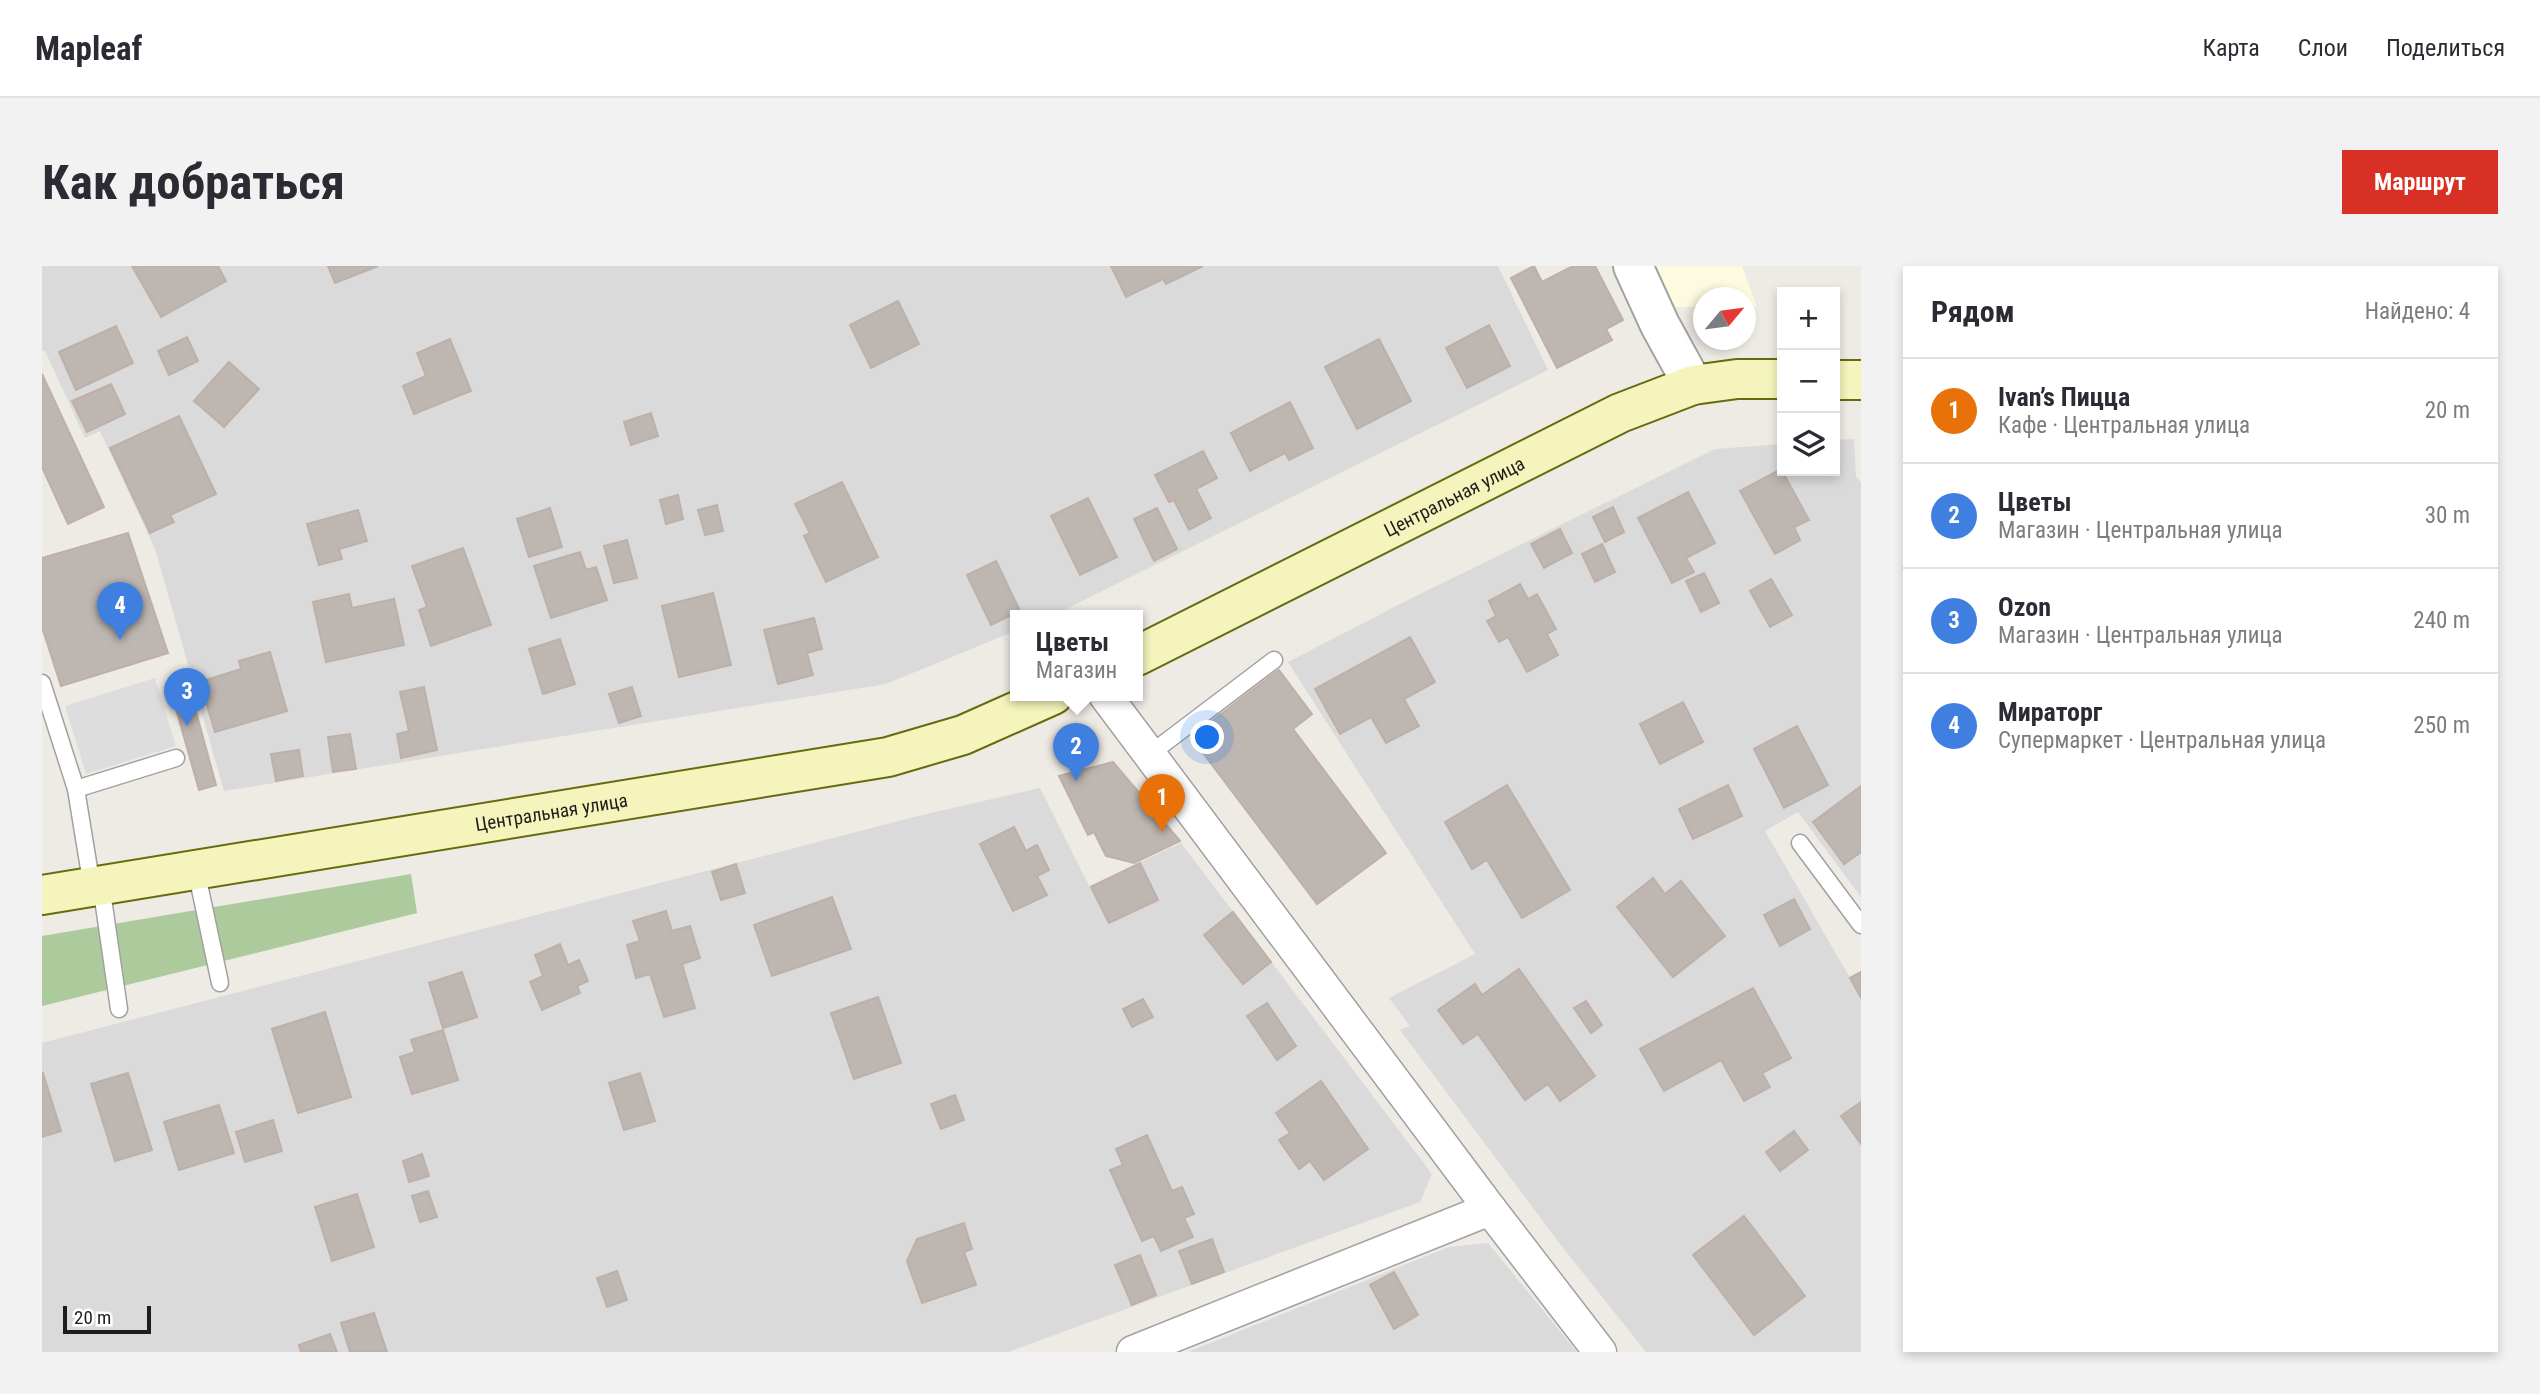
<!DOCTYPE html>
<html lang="ru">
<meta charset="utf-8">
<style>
:root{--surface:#fff;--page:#f2f2f3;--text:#2b2b33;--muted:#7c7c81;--line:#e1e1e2;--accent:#d93025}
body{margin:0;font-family:"Roboto Condensed",sans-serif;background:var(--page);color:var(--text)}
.controls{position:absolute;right:21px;top:21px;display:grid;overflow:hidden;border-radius:0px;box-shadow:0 4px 10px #0003}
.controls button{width:63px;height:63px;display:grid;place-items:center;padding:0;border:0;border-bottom:2px solid var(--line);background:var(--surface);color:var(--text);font:35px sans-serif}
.compass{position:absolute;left:1651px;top:21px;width:63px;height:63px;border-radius:50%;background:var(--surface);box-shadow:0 4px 10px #0003;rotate:61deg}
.scale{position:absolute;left:21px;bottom:18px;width:88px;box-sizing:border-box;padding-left:7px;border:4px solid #1d1d1d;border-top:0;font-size:19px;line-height:24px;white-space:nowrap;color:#1d1d1d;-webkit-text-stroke:5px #fff;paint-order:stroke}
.you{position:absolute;left:1166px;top:472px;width:24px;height:24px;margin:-18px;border:5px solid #fff;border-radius:50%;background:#1a73e8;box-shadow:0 0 0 10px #1a73e833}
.badge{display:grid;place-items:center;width:46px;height:46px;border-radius:50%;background:var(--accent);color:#fff;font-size:23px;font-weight:700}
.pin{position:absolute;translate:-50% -58px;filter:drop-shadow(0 2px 4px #0008)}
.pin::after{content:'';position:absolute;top:37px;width:24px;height:21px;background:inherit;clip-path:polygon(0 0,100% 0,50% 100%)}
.popup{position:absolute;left:968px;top:344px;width:133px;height:91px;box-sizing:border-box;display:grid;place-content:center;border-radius:0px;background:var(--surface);filter:drop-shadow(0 2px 5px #0005);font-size:23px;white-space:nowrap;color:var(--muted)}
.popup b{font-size:26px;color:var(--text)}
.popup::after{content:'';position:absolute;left:50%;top:100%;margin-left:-14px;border:14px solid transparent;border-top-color:var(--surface)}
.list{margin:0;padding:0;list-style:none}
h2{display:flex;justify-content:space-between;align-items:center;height:91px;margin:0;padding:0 28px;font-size:30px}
h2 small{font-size:23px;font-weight:400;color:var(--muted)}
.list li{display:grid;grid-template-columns:46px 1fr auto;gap:21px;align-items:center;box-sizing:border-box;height:105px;padding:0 28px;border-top:2px solid var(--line)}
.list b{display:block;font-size:26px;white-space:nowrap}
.list p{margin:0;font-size:23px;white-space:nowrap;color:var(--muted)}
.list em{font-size:23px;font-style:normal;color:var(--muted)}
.icon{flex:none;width:38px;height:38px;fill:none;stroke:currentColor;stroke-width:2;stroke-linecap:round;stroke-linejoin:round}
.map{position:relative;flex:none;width:1819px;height:1086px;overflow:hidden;border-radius:0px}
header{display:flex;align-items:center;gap:42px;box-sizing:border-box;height:98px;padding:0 35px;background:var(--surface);border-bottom:2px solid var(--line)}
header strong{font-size:33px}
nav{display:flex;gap:38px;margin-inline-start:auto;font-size:24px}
.intro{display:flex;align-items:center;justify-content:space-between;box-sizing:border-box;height:168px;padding:0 42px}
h1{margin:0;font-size:49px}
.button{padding:18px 32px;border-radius:0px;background:var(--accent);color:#fff;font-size:24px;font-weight:700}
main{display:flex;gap:42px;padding:0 42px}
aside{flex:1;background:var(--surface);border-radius:0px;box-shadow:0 4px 10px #0003}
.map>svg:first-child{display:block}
.residential{fill:#dbdada}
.education{fill:#fcfbdf}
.forest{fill:#acca9c}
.parking{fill:#ddd}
.building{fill:#beb6b1;stroke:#beb0a8;stroke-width:2}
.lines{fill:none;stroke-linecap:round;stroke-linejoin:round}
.service-casing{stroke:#a1a1a1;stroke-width:19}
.minor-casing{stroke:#a1a1a1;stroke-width:35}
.tertiary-casing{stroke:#a1a1a1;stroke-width:42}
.secondary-casing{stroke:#666b0e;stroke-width:42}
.service{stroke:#fff;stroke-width:16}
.minor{stroke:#fff;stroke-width:32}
.tertiary{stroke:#fff;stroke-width:38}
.secondary{stroke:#f4f4bc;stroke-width:38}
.labels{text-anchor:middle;stroke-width:7;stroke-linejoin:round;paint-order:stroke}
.street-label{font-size:19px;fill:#1d1d1d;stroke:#fff}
</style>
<header>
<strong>Mapleaf</strong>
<nav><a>Карта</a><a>Слои</a><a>Поделиться</a></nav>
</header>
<div class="intro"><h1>Как добраться</h1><a class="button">Маршрут</a></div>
<main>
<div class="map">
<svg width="1819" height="1086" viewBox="0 0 1819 1086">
<rect width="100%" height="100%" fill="#eeeae4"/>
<g class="residential">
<polygon points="0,0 1456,0 1506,104 1012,349 973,349 973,365 844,418 182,525 113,283 58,165 43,172 3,85 0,85"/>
<polygon points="1812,173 1814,210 1819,217 1819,631 1756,546 1723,565 1808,712 1819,705 1819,1086 1604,1086 1518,978 1358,764 1368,760 1347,732 1433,688 1246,396 1364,335 1673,183 1740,178 1740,205 1793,205 1793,174"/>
<polygon points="998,522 1047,620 1139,577 1390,908 1378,936 966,1086 0,1086 0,777 872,551"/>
<polygon points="1446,977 1535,1086 1146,1086 1407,981"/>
</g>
<polygon class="education" points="1614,0 1700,0 1715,41 1704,41 1703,32 1661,32 1661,41 1633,41"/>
<polygon class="forest" points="369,608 375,647 0,740 0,670"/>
<polygon class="parking" points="113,412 134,480 44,508 23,440"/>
<g class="building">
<polygon points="90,0 176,0 184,15 119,51"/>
<polygon points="286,0 336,0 293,17"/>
<polygon points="1069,0 1161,0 1124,18 1121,13 1084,31"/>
<polygon points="1492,0 1500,16 1531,0 1553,0 1581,54 1564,63 1570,74 1515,102 1469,12"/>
<polygon points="856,35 877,78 829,102 808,59"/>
<polygon points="1447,59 1468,100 1425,122 1404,82"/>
<polygon points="74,60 91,97 34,124 17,86"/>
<polygon points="145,71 156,95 127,109 116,85"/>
<polygon points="408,73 429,125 372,148 361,120 384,110 375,87"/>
<polygon points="1337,73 1369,135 1315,163 1283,101"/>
<polygon points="187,96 217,123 182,161 152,135"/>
<polygon points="0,108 62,241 26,258 0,201"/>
<polygon points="69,118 83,148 45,166 30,135"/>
<polygon points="1248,136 1271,182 1247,194 1243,187 1208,205 1189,167"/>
<polygon points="609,147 616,170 589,179 582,156"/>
<polygon points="137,150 174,228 128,249 132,256 108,267 68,182"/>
<polygon points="1161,185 1175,212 1154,223 1169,252 1147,264 1132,234 1127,236 1113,209"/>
<polygon points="1739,203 1767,254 1752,261 1758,274 1733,288 1698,225"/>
<polygon points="800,216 836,291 784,316 762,270 768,267 753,238"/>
<polygon points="1646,226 1673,277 1644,292 1652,306 1630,317 1596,252"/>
<polygon points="636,229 641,253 624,258 618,234"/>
<polygon points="1046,232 1075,291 1038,309 1009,250"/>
<polygon points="675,239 681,265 663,269 656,244"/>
<polygon points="1571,241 1582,266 1563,276 1551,251"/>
<polygon points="508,242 520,281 487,291 475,253"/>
<polygon points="1115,242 1135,283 1112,295 1092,253"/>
<polygon points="316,244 325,275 297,283 300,293 277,299 265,258"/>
<polygon points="1518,263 1530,287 1502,302 1489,278"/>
<polygon points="86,267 126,387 19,420 0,361 0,292"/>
<polygon points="585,274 595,312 572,317 562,280"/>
<polygon points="1560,278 1573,306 1553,316 1540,288"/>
<polygon points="421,282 449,359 389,380 377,344 385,341 370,300"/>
<polygon points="538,286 544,304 554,301 565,334 509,352 492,300"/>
<polygon points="954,295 978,345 949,359 925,309"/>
<polygon points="1662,307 1677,337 1659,346 1644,315"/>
<polygon points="1729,313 1750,349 1728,361 1708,325"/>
<polygon points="1478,318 1486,333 1495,328 1514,363 1505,368 1516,389 1485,406 1466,371 1457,376 1445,355 1454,350 1447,335"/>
<polygon points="671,327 689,399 637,411 620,340"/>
<polygon points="307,328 310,342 352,333 362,379 284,396 271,336"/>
<polygon points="772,352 780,383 765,387 771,409 736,418 722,364"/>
<polygon points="1368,371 1393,416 1362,433 1377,460 1344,477 1329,451 1298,468 1273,423"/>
<polygon points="518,373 533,418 501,428 487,383"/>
<polygon points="228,386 245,445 173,466 158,416 199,403 197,395"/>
<polygon points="1237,404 1270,448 1251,463 1344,587 1275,638 1149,471"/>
<polygon points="145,413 174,519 157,524 127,418"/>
<polygon points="382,421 395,484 359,492 355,468 367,465 358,426"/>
<polygon points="590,421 599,450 577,457 567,428"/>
<polygon points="1641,436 1661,476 1618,498 1598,458"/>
<polygon points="1755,460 1786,519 1742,542 1712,483"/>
<polygon points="308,468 314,503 291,506 286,471"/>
<polygon points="257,484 261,510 234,515 229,488"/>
<polygon points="1071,496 1138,575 1092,597 1064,590 1052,566 1046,569 1017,510"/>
<polygon points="1465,519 1528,624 1480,652 1445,594 1430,603 1403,556"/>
<polygon points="1686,519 1700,550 1651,573 1637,543"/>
<polygon points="1819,520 1819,586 1802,598 1771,556"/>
<polygon points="972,561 984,585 995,579 1007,604 995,610 1005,629 971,645 938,578"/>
<polygon points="1098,597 1116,634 1067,657 1049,621"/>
<polygon points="694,598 703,627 679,634 670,606"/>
<polygon points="1611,612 1623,628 1639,615 1683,670 1631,711 1575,641"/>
<polygon points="790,631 809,683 730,710 712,659"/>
<polygon points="1752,633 1768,663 1738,680 1722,649"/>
<polygon points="624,645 630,665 648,660 658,692 640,698 653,742 622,751 608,708 594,712 585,679 598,675 591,655"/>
<polygon points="1191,646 1229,696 1201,718 1162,669"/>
<polygon points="518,678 526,699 537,694 546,715 535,720 538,727 500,744 488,716 501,710 493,689"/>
<polygon points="1477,703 1553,810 1518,835 1506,818 1483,834 1436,768 1421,778 1396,744 1433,718 1440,729"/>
<polygon points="420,706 435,751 401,762 387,717"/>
<polygon points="1819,706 1819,732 1808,712"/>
<polygon points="1711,722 1749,792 1720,807 1728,821 1702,835 1679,794 1622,825 1598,783"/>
<polygon points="836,731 859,797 812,813 789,747"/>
<polygon points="1101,733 1111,751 1090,761 1081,743"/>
<polygon points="1544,735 1560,759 1549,767 1532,742"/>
<polygon points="1225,737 1254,780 1235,794 1205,750"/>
<polygon points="283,746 309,831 256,847 230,763"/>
<polygon points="401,764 416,814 370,828 358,791 373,786 369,774"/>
<polygon points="1,807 19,865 0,871 0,808"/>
<polygon points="86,807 110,884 73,895 49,818"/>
<polygon points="598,807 613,855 582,864 567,817"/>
<polygon points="1279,815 1326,883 1282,914 1268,895 1257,903 1237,874 1248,867 1234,847"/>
<polygon points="913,829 922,854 899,863 889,838"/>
<polygon points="1819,836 1819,878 1799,850"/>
<polygon points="177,839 192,887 137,904 122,856"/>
<polygon points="231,854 240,885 203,896 194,866"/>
<polygon points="1752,865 1766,884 1738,905 1724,886"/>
<polygon points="1105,869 1130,925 1140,921 1152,948 1142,952 1151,971 1119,985 1112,970 1100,975 1068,904 1081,899 1074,883"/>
<polygon points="380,888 387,910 367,916 361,895"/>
<polygon points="386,925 395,951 378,956 370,930"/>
<polygon points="315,928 332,981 290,995 273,941"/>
<polygon points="1702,950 1763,1030 1712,1069 1651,989"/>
<polygon points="922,957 930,983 922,986 934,1019 880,1037 865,995 875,973"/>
<polygon points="1170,973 1182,1006 1150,1018 1137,985"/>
<polygon points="1098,989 1114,1029 1090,1039 1073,999"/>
<polygon points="575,1005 585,1034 565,1041 555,1012"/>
<polygon points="1352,1006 1376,1049 1352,1063 1328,1019"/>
<polygon points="332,1047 345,1086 308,1086 299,1057"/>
<polygon points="288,1068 295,1086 259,1086 257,1079"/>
</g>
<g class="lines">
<g class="service-casing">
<g id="service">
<polyline points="0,417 34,523 50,621"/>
<polyline points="1108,488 1232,394"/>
<polyline points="34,523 134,492"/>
<polyline points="1758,577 1819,659"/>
<polyline points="154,604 178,717"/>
<polyline points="59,619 77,743"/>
</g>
</g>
<g class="minor-casing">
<g id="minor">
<polyline points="1063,429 1448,943 1558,1086"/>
<polyline points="1091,1086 1448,943"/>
</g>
</g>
<g class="tertiary-casing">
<polyline id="tertiary" points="1591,0 1618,59 1651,119"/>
</g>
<g class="secondary-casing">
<g id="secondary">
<polyline points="1793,114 1819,114"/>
<path id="s1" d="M 1095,390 L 1578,147 L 1651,119 L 1695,113 L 1740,113"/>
<path id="s2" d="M 0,629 L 846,491 L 921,469 L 1011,429"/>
</g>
</g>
<use href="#service" class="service"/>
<use href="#minor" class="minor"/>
<use href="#tertiary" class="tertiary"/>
<use href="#secondary" class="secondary"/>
</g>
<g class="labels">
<g class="street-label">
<text dy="7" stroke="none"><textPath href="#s1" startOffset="355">Центральная улица</textPath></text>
<text dy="7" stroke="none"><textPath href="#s2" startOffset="516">Центральная улица</textPath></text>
</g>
</g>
</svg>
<div class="controls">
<button>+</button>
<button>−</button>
<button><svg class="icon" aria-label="layers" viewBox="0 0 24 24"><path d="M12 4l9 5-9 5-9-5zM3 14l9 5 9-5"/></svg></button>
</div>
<svg class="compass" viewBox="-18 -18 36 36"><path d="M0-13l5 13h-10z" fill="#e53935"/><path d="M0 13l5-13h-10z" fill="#7c7c81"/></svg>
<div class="scale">20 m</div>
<div class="you"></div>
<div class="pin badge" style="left:1120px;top:566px;background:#e8710a">1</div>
<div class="pin badge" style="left:1034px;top:515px;background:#3f7fe0">2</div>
<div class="popup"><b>Цветы</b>Магазин</div>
<div class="pin badge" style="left:145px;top:460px;background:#3f7fe0">3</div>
<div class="pin badge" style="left:78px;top:374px;background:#3f7fe0">4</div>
</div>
<aside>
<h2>Рядом<small>Найдено: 4</small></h2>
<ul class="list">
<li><span class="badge" style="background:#e8710a">1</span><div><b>Ivan’s Пицца</b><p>Кафе · Центральная улица</p></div><em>20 m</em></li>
<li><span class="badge" style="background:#3f7fe0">2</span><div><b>Цветы</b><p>Магазин · Центральная улица</p></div><em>30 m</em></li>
<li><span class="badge" style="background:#3f7fe0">3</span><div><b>Ozon</b><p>Магазин · Центральная улица</p></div><em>240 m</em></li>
<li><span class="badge" style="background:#3f7fe0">4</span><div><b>Мираторг</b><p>Супермаркет · Центральная улица</p></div><em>250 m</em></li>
</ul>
</aside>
</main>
